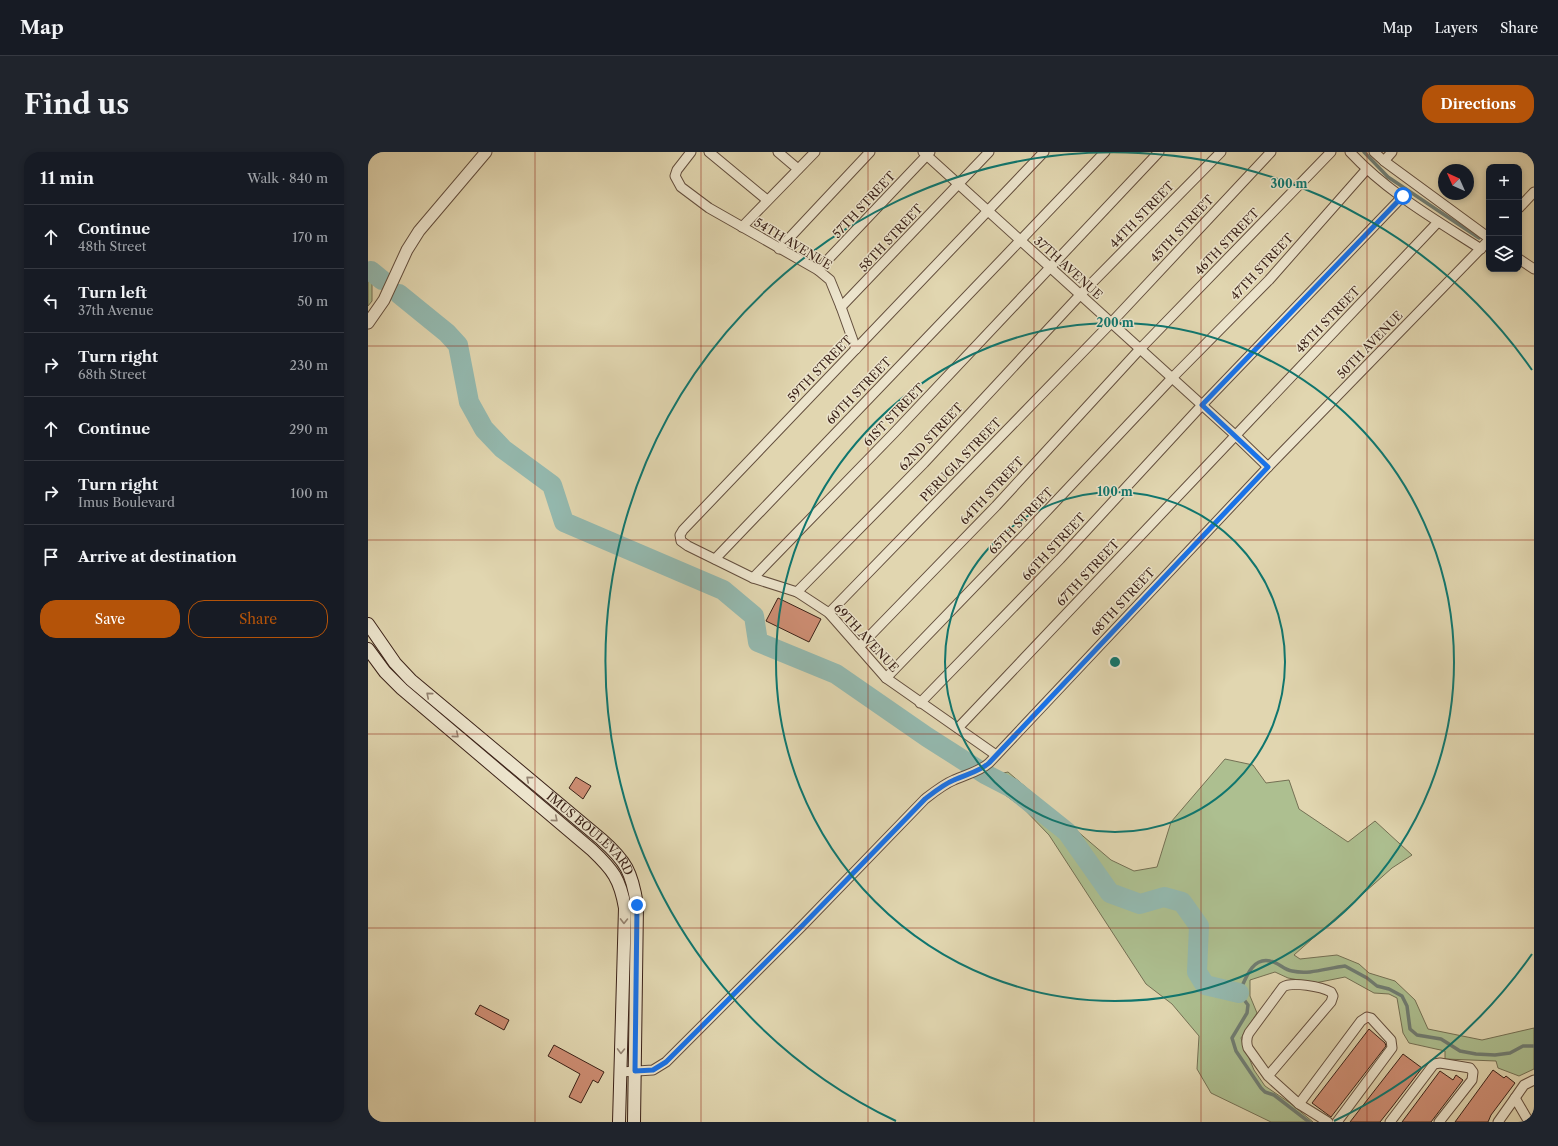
<!DOCTYPE html>
<meta charset="utf-8">
<style>
:root{--surface:#171b24;--page:#20242c;--text:#f1f3f6;--muted:#9ea1a6;--line:#363941;--accent:#b45309}
body{margin:0;font-family:"Libre Caslon Text",serif;background:var(--page);color:var(--text)}
.controls{position:absolute;right:12px;top:12px;display:grid;overflow:hidden;border-radius:8px;box-shadow:0 2px 6px #0003}
.controls button{width:36px;height:36px;display:grid;place-items:center;padding:0;border:0;border-bottom:1px solid var(--line);background:var(--surface);color:var(--text);font:20px sans-serif}
.compass{position:absolute;left:1070px;top:12px;width:36px;height:36px;border-radius:50%;background:var(--surface);box-shadow:0 2px 6px #0003;rotate:315deg}
.stop{position:absolute;width:12px;height:12px;margin:-9px;border:3px solid #1a73e8;border-radius:50%;background:#fff}
.stop.end{background:#1a73e8;border-color:#fff;box-shadow:0 1px 4px #0008}
.list{margin:0;padding:0;list-style:none}
h2{display:flex;justify-content:space-between;align-items:center;height:52px;margin:0;padding:0 16px;font-size:17px}
h2 small{font-size:13px;font-weight:400;color:var(--muted)}
.list li{display:grid;grid-template-columns:26px 1fr auto;gap:12px;align-items:center;box-sizing:border-box;height:64px;padding:0 16px;border-top:1px solid var(--line)}
.list b{display:block;font-size:15px;white-space:nowrap}
.list p{margin:0;font-size:13px;white-space:nowrap;color:var(--muted)}
.list em{font-size:13px;font-style:normal;color:var(--muted)}
.actions{display:flex;gap:8px;padding:12px 16px}
.actions a{flex:1;padding:9px 0;border:1px solid var(--accent);border-radius:16px;text-align:center;font-size:14px;color:var(--accent)}
.actions .main{background:var(--accent);color:#fff}
.icon{flex:none;width:22px;height:22px;fill:none;stroke:currentColor;stroke-width:2;stroke-linecap:round;stroke-linejoin:round}
.map{position:relative;flex:none;width:1166px;height:970px;overflow:hidden;border-radius:16px}
header{display:flex;align-items:center;gap:24px;box-sizing:border-box;height:56px;padding:0 20px;background:var(--surface);border-bottom:1px solid var(--line)}
header strong{font-size:19px}
nav{display:flex;gap:22px;margin-inline-start:auto;font-size:14px}
.intro{display:flex;align-items:center;justify-content:space-between;box-sizing:border-box;height:96px;padding:0 24px}
h1{margin:0;font-size:28px}
.button{padding:10px 18px;border-radius:16px;background:var(--accent);color:#fff;font-size:14px;font-weight:700}
main{display:flex;gap:24px;padding:0 24px}
aside{flex:1;background:var(--surface);border-radius:16px;box-shadow:0 2px 6px #0003}
.map>svg:first-child{display:block}
.green{fill:#adbf90;stroke:#747054}
.lines{fill:none;stroke-linecap:round;stroke-linejoin:round}
.stream{stroke:#707d73;stroke-width:3.5}
.river{stroke:#94b9af;stroke-width:20}
.building{fill:#ce8e74;stroke:#3b2218}
.minor-casing{stroke:#644f3e;stroke-width:11}
.tertiary-casing{stroke:#644f3e;stroke-width:13}
.secondary-casing{stroke:#3b2218;stroke-width:14}
.minor{stroke:#ece4cc;stroke-width:9}
.tertiary{stroke:#ece4cc;stroke-width:11}
.secondary{stroke:#ece4cc;stroke-width:12}
.oneway{stroke:#948372}
.route{stroke:#1a73e8;stroke-width:5}
.grid{fill:none;stroke:#8f2418;stroke-width:1;stroke-opacity:0.55}
.ring{fill:none;stroke:#0f766e;stroke-width:2}
.labels{text-anchor:middle;stroke-width:3;stroke-linejoin:round;paint-order:stroke}
.street-label{font-size:12px;fill:#3b2218;stroke:#ece4cc}
.centre{fill:#0f766e;stroke:#ece4cc;stroke-width:2}
.ring-label{font-size:12px;text-anchor:middle;font-weight:bold;fill:#0f766e;stroke:#ece4cc;stroke-width:3;stroke-linejoin:round;paint-order:stroke}
</style>
<header>
<strong>Map</strong>
<nav><a>Map</a><a>Layers</a><a>Share</a></nav>
</header>
<div class="intro"><h1>Find us</h1><a class="button">Directions</a></div>
<main>
<aside>
<h2>11 min<small>Walk · 840 m</small></h2>
<ul class="list">
<li><svg class="icon" aria-label="ahead" viewBox="0 0 24 24"><path d="M12 20V5M6 11l6-6 6 6"/></svg><div><b>Continue</b><p>48th Street</p></div><em>170 m</em></li>
<li><svg class="icon" aria-label="left" viewBox="0 0 24 24"><path d="M17 20v-9H6M10 6l-5 5 5 5"/></svg><div><b>Turn left</b><p>37th Avenue</p></div><em>50 m</em></li>
<li><svg class="icon" aria-label="right" viewBox="0 0 24 24"><path d="M7 20v-9h11M14 6l5 5-5 5"/></svg><div><b>Turn right</b><p>68th Street</p></div><em>230 m</em></li>
<li><svg class="icon" aria-label="ahead" viewBox="0 0 24 24"><path d="M12 20V5M6 11l6-6 6 6"/></svg><div><b>Continue</b></div><em>290 m</em></li>
<li><svg class="icon" aria-label="right" viewBox="0 0 24 24"><path d="M7 20v-9h11M14 6l5 5-5 5"/></svg><div><b>Turn right</b><p>Imus Boulevard</p></div><em>100 m</em></li>
<li><svg class="icon" aria-label="arrive" viewBox="0 0 24 24"><path d="M6 21V4h12l-3 4 3 4H6"/></svg><div><b>Arrive at destination</b></div></li>
</ul>
<div class="actions"><a class="main">Save</a><a>Share</a></div>
</aside>
<div class="map">
<svg width="1166" height="970" viewBox="0 0 1166 970">
<rect width="100%" height="100%" fill="#e1d6b0"/>
<filter id="stains"><feTurbulence type="fractalNoise" baseFrequency=".005" numOctaves="4"/><feColorMatrix values="0 0 0 0 .2 0 0 0 0 .09 0 0 0 0 .02 0 0 0 .5 -.17"/></filter>
<radialGradient id="worn" r=".72"><stop offset=".6" stop-color="#630" stop-opacity="0"/><stop offset="1" stop-color="#630" stop-opacity=".3"/></radialGradient>
<g class="green">
<polygon points="0,123 4,127 4,149 0,154"/>
<polygon points="857,607 885,613 898,631 921,628 931,657 980,690 1007,669 1044,703 1024,716 926,803 932,807 969,803 991,812 1001,821 1027,829 1047,848 1060,877 1114,888 1166,876 1166,917 1151,924 1130,916 1128,909 1077,907 1077,899 1041,891 1035,881 1029,846 1021,842 1006,841 977,825 947,831 920,826 907,820 882,828 882,844 889,861 873,886 886,918 897,934 922,951 945,970 903,970 843,941 829,917 831,884 804,852 778,832 681,683 655,656 622,632 631,622 640,620 743,708 766,719 789,715 803,670"/>
</g>
<g class="lines">
<g class="stream">
<polyline points="996,0 1020,25 1111,86"/>
<path d="M 941,970 L 906,943 L 897,940 L 893,936 L 868,899 L 864,886 L 879,861 L 880,853 L 871,841 C 877,829 883,805 902,809 C 910,810 916,818 924,819 C 942,823 959,816 977,814 L 999,826 L 1009,834 L 1021,837 L 1034,844 L 1039,854 L 1042,877 L 1049,883 L 1073,887 L 1092,899 L 1108,902 L 1127,903 L 1142,901 L 1155,894 L 1166,894"/>
</g>
<g class="river">
<polyline points="3,119 14,128"/>
<polyline points="31,142 79,181 90,193 101,250 116,277 135,297 184,333 196,370 355,438 386,464 390,490 468,522 559,585 617,622 644,636 699,680 742,741 772,752 796,745 814,750 831,774 829,820 837,833 871,841"/>
</g>
</g>
<g class="building">
<polygon points="410,446 453,467 441,490 398,469"/>
<polygon points="208,625 223,634 215,647 201,636"/>
<polygon points="112,853 141,868 136,878 107,862"/>
<polygon points="1001,877 1017,891 1018,894 963,965 944,951"/>
<polygon points="186,893 236,920 230,931 225,928 213,951 201,945 212,922 180,904"/>
<polygon points="1035,902 1054,916 1024,955 1012,970 982,970"/>
<polygon points="1125,918 1136,926 1138,924 1147,931 1123,963 1120,970 1087,970"/>
<polygon points="1072,919 1085,928 1088,923 1095,928 1063,970 1034,970"/>
</g>
<g class="lines">
<g class="minor-casing">
<g id="minor">
<polyline points="323,0 309,18 307,24 313,35 341,56 450,118 462,128 473,155 488,197"/>
<polyline points="341,0 399,48"/>
<polyline points="410,0 430,17"/>
<polyline points="555,0 867,283 900,315"/>
<path d="M 982,0 C 1019,40 1068,68 1113,97"/>
<polyline points="1006,0 1016,9 1121,86"/>
<polyline points="1016,9 1024,0"/>
<polyline points="1151,56 1166,40"/>
<polyline points="374,75 447,0"/>
<polyline points="411,97 502,0"/>
<polyline points="1151,107 1166,117"/>
<polyline points="450,118 562,0"/>
<polyline points="473,155 621,0"/>
<polyline points="347,407 737,0"/>
<polyline points="385,426 526,281 791,0"/>
<polyline points="429,440 556,311 712,143 853,0"/>
<polyline points="461,461 743,171 903,0"/>
<polyline points="491,495 628,354 772,197 963,0"/>
<polyline points="518,526 658,381 804,226 901,128 998,18"/>
<polyline points="552,551 692,407 834,253 1035,44"/>
<polyline points="590,576 1070,70"/>
<polyline points="628,603 518,526 461,461 429,440 385,426 320,394 313,389 312,383 315,378 676,0"/>
<path d="M 253,920 L 285,918 L 298,910 L 434,774 L 557,647 C 566,640 576,632 586,628 C 599,622 611,620 621,611 L 900,315 L 1121,88"/>
<path d="M 900,924 L 963,850 L 965,844 L 963,840 C 954,835 924,829 915,835 L 881,881 C 878,886 878,890 880,896 L 900,924 L 931,952 L 960,970"/>
<polyline points="1147,946 1156,933 1166,928"/>
<polyline points="931,952 993,869 999,865 1003,866 1023,888 1024,896 969,970"/>
<polyline points="1022,970 1066,912 1072,911 1102,916 1105,920 1104,928 1071,970"/>
<polyline points="1130,970 1147,946 1161,970"/>
</g>
</g>
<g class="tertiary-casing">
<polyline id="tertiary" points="0,171 16,148 39,98 51,79 118,0"/>
</g>
<g class="secondary-casing">
<g id="secondary">
<path id="s1" d="M 0,472 L 27,511 L 43,528 L 233,687 C 258,709 264,720 269,753 L 266,970"/>
<path d="M 0,497 L 17,520 L 34,537 L 224,698 C 245,718 252,727 257,756 L 251,970"/>
</g>
</g>
<use href="#minor" class="minor"/>
<use href="#tertiary" class="tertiary"/>
<use href="#secondary" class="secondary"/>
</g>
<defs><path id="oneway-chevron" d="M-2-3.5L2.5 0L-2 3.5" fill="none" stroke-width="1.6" stroke-linecap="round" stroke-linejoin="round"/></defs>
<g class="oneway">
<use href="#oneway-chevron" transform="translate(61 543) rotate(-140)"/>
<use href="#oneway-chevron" transform="translate(88 583) rotate(40)"/>
<use href="#oneway-chevron" transform="translate(161 627) rotate(-140)"/>
<use href="#oneway-chevron" transform="translate(187 667) rotate(40)"/>
<use href="#oneway-chevron" transform="translate(256 769) rotate(91)"/>
<use href="#oneway-chevron" transform="translate(253 899) rotate(91)"/>
</g>
<g class="lines">
<path class="route" d="M 269,753 L 267,919 L 285,918 L 298,910 L 434,774 L 557,647 C 566,640 576,632 586,628 C 599,622 611,620 621,611 L 900,315 L 834,253 L 1035,44"/>
</g>
<path class="grid" d="M 167,0 L 167,970M 333,0 L 333,970M 500,0 L 500,970M 666,0 L 666,970M 833,0 L 833,970M 999,0 L 999,970M 0,194 L 1166,194M 0,388 L 1166,388M 0,582 L 1166,582M 0,776 L 1166,776"/>
<g class="ring">
<circle cx="747" cy="510" r="170"/>
<circle cx="747" cy="510" r="339"/>
<path d="M1164 802A509 509 0 0 1 966 969M528 969A509 509 0 1 1 1164 218"/>
</g>
<g class="labels">
<g class="street-label">
<text transform="translate(496 53) rotate(-47)" y="4">57TH STREET</text>
<text transform="translate(774 63) rotate(-46)" y="4">44TH STREET</text>
<text transform="translate(814 77) rotate(-47)" y="4">45TH STREET</text>
<text transform="translate(523 86) rotate(-47)" y="4">58TH STREET</text>
<text transform="translate(859 90) rotate(-46)" y="4">46TH STREET</text>
<text transform="translate(425 92) rotate(31)" y="4">54TH AVENUE</text>
<text transform="translate(894 115) rotate(-47)" y="4">47TH STREET</text>
<text transform="translate(700 116) rotate(42)" y="4">37TH AVENUE</text>
<text transform="translate(960 168) rotate(-46)" y="4">48TH STREET</text>
<text transform="translate(1002 193) rotate(-46)" y="4">50TH AVENUE</text>
<text transform="translate(452 217) rotate(-46)" y="4">59TH STREET</text>
<text transform="translate(491 239) rotate(-46)" y="4">60TH STREET</text>
<text transform="translate(526 263) rotate(-46)" y="4">61ST STREET</text>
<text transform="translate(563 285) rotate(-47)" y="4">62ND STREET</text>
<text transform="translate(593 308) rotate(-46)" y="4">PERUGIA STREET</text>
<text transform="translate(624 339) rotate(-47)" y="4">64TH STREET</text>
<text transform="translate(653 369) rotate(-46)" y="4">65TH STREET</text>
<text transform="translate(686 395) rotate(-47)" y="4">66TH STREET</text>
<text transform="translate(720 421) rotate(-47)" y="4">67TH STREET</text>
<text transform="translate(755 450) rotate(-47)" y="4">68TH STREET</text>
<text transform="translate(498 486) rotate(47)" y="4">69TH AVENUE</text>
<text dy="4" stroke="none"><textPath href="#s1" startOffset="307">IMUS BOULEVARD</textPath></text>
</g>
</g>
<circle cx="747" cy="510" r="6" class="centre"/>
<g class="ring-label">
<text x="921" y="36">300 m</text>
<text x="747" y="175">200 m</text>
<text x="747" y="344">100 m</text>
</g>
<rect width="100%" height="100%" filter="url(#stains)"/>
<rect width="100%" height="100%" fill="url(#worn)"/>
</svg>
<div class="controls">
<button>+</button>
<button>−</button>
<button><svg class="icon" aria-label="layers" viewBox="0 0 24 24"><path d="M12 4l9 5-9 5-9-5zM3 14l9 5 9-5"/></svg></button>
</div>
<svg class="compass" viewBox="-18 -18 36 36"><path d="M0-13l5 13h-10z" fill="#e53935"/><path d="M0 13l5-13h-10z" fill="#9ea1a6"/></svg>
<div class="stop" style="left:1035px;top:44px"></div>
<div class="stop end" style="left:269px;top:753px"></div>
</div>
</main>
